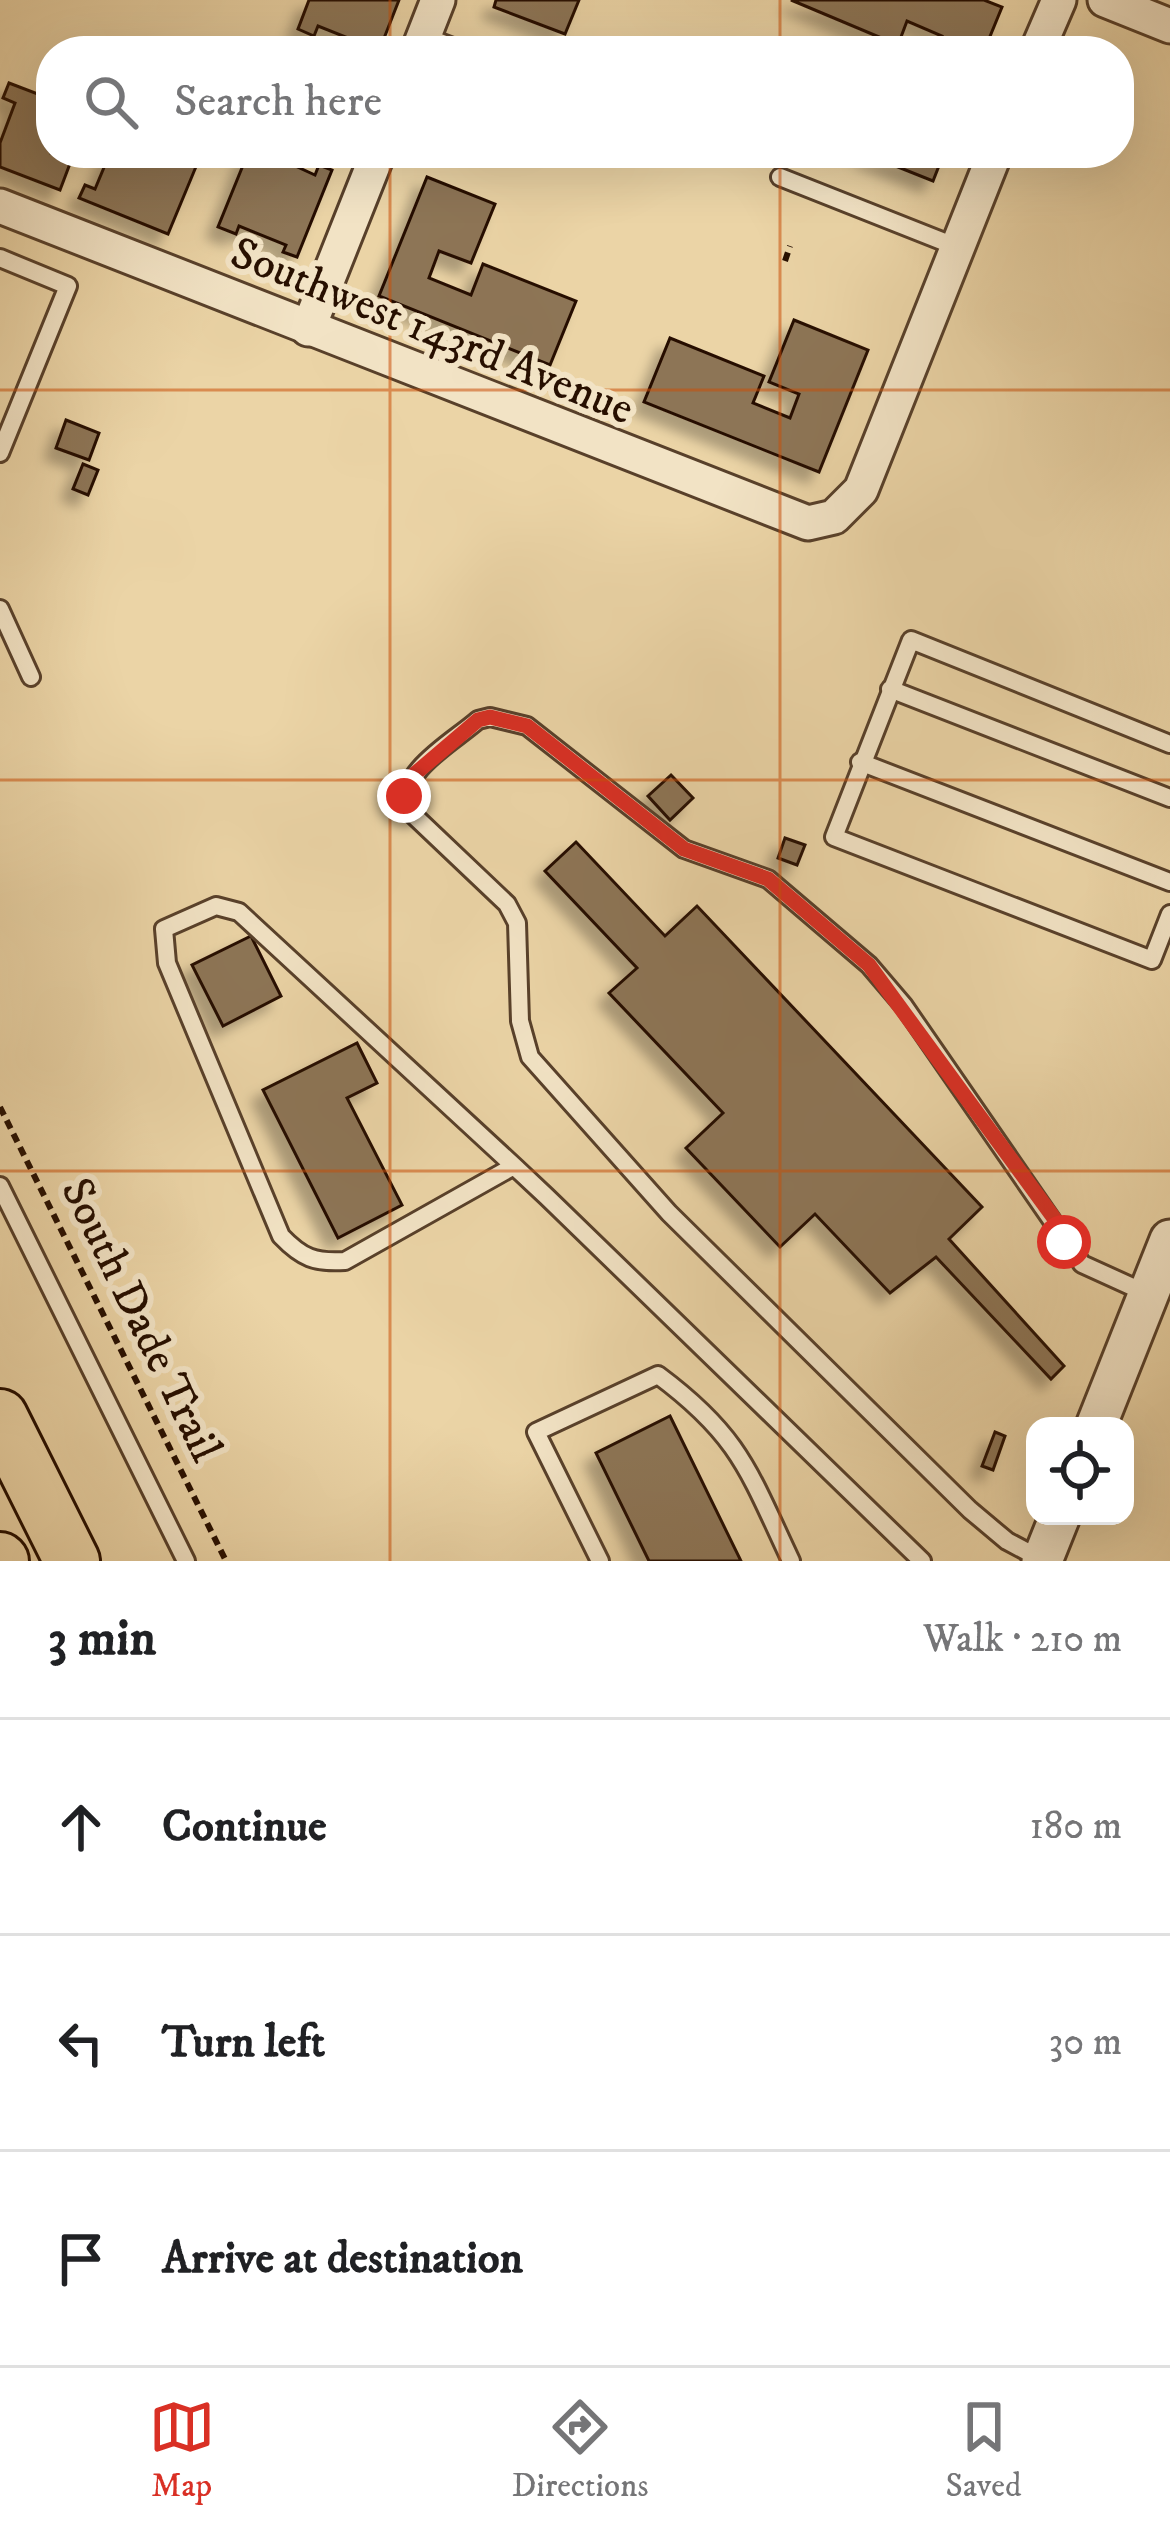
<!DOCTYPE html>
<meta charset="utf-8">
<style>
:root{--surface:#fff;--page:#f2f2f2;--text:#202124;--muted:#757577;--line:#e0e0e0;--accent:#d93025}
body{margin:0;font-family:"IM FELL DW Pica",serif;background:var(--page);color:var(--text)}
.controls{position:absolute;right:36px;bottom:36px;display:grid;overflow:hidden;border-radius:24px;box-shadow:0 12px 48px #0002}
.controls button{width:108px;height:108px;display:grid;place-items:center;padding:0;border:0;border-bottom:3px solid var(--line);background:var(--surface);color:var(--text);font:60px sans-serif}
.stop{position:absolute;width:36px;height:36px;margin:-27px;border:9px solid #d93025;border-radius:50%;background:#fff}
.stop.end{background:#d93025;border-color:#fff;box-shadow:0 3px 12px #0008}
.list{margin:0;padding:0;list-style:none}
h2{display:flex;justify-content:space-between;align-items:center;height:156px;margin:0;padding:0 48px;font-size:51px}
h2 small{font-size:39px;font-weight:400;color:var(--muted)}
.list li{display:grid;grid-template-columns:78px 1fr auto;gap:36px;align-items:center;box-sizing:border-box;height:216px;padding:0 48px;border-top:3px solid var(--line)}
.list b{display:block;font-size:45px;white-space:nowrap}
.list em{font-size:39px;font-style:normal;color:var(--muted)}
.icon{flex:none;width:66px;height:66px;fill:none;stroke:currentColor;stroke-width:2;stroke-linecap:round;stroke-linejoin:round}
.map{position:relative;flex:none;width:1170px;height:1561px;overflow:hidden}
.search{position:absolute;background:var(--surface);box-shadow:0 12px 48px #0002;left:36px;right:36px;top:36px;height:132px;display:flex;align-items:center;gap:30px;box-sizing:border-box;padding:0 42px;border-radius:48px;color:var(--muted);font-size:45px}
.sheet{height:804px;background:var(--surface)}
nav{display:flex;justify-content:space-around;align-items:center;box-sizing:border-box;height:168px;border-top:3px solid var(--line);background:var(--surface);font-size:33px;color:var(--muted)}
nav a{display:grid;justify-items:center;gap:6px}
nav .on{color:var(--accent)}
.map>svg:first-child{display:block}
.building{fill:#8d7556;stroke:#270f00;stroke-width:3;filter:url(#shadow)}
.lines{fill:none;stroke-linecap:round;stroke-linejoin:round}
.service-casing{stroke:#58402a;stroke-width:22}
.minor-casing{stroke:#58402a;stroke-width:39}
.tertiary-casing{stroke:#58402a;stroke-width:45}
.trunk-casing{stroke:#270f00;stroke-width:60}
.path{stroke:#270f00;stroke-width:6;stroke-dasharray:9 6;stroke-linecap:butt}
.service{stroke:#f2e3c5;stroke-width:16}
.minor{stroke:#f2e3c5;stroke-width:33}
.tertiary{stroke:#f2e3c5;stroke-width:39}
.trunk{stroke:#ebd4a6;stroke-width:54}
.route{stroke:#d93025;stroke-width:15}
.grid{fill:none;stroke:#cb4e0a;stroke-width:3;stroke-opacity:0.55}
.labels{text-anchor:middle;stroke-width:12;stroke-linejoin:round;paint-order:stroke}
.street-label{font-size:45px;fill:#270f00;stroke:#f2e3c5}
</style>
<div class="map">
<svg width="1170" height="1561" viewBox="0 0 1170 1561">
<defs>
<filter id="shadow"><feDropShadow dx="-11" dy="11" stdDeviation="6" flood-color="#0004"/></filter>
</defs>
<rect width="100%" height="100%" fill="#ebd4a6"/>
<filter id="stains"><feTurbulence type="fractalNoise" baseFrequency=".00167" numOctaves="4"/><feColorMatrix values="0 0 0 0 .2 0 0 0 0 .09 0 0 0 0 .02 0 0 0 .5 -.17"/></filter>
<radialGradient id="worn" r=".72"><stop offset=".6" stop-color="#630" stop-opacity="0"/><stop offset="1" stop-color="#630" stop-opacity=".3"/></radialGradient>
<g class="building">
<polygon points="309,0 399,0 379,51 364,51 366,45 318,26 314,36 298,29"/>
<polygon points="496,0 579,0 565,34 494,7"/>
<polygon points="791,0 984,0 1002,7 984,51 936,51 942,36 907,21 898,45"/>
<polygon points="293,40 310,46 308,51 289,51"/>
<polygon points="9,83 51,99 51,153 74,153 60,190 0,167 0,143 15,103 3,98"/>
<polygon points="110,153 200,157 168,234 79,198 85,185 95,189"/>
<polygon points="248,153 267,153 315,175 319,165 332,170 297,257 283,252 286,245 239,226 236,234 218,227"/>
<polygon points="863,153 944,153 933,181"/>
<polygon points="427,177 495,204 471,263 439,251 429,278 471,295 483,264 576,301 550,365 379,296"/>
<polygon points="794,320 868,350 819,472 644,402 670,338 764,376 753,403 790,418 799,394 769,382"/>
<polygon points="66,420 99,433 89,460 56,448"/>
<polygon points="83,464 98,470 88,495 73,489"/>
<polygon points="671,775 693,798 670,820 648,796"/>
<polygon points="785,838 805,845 797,865 778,858"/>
<polygon points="576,842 665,936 697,906 982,1207 949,1239 1064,1366 1051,1379 936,1257 890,1293 815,1214 780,1247 686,1148 723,1113 609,993 637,968 545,871"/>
<polygon points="251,936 281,996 223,1026 192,965"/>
<polygon points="357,1043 377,1083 347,1098 402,1205 338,1238 263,1090"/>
<polygon points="670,1416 741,1561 649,1561 596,1453"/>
<polygon points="995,1432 1005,1436 993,1470 982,1466"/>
</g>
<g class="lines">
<g class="service-casing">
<g id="service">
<polyline points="424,36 463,51"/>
<polyline points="780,177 957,247"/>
<polyline points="0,258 68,286 0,453"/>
<polyline points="0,609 31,677"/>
<polyline points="890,689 1170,798"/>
<polyline points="1170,744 911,640 834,837 1152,960 1170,914"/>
<polyline points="860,762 1170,882"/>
<path d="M 514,1166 L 345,1261 C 315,1263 302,1258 281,1236 L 167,963 L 164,929 L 216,906 L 239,912 L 514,1166 L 547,1197 L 922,1561"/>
<polyline points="0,1186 186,1561"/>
<path d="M 1041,1559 L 1007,1541 L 970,1510 L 669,1213 L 530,1057 L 520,1021 L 517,923 L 507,904 L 407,809 C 397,772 453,742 478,720 L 490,717 L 527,726 L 684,849 L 768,879 L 869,965 L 904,1006 L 1082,1264 L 1148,1294"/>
<path d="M 600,1561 L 536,1432 L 658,1375 C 740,1436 749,1472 791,1561"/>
</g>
</g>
<g class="minor-casing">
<g id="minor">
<polyline points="1105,0 1170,26"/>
<polyline points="418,51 438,0"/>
<polyline points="1037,51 1059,0"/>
<polyline points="0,206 808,523 834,517 861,490 995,153"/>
<polyline points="308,329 378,153"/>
</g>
</g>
<g class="tertiary-casing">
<g id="tertiary">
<polyline points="1096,1426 1170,1240"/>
<polyline points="1042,1561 1060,1516"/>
</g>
</g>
<g class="trunk-casing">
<g id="trunk">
<polyline points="0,1417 72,1561"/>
<polyline points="0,1560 1,1561"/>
</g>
</g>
<g class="path">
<polyline points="545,166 551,153"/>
<polyline points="785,261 790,246"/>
<polyline points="0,1107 226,1561"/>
</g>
<use href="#service" class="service"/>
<use href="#minor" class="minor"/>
<use href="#tertiary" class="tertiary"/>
<use href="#trunk" class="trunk"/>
</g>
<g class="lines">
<polyline class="route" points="404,796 410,778 478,720 490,717 527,726 684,849 768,879 869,965 1054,1218 1064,1242"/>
</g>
<path class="grid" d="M 390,0 L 390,51M 780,0 L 780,51M 390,153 L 390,1561M 780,153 L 780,1561M 0,390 L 1170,390M 0,780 L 1170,780M 0,1171 L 1170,1171"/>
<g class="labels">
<g class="street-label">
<text transform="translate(433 329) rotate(22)" y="16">Southwest 143rd Avenue</text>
<text transform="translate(143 1319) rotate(64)" y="16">South Dade Trail</text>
</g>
</g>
<rect width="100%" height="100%" filter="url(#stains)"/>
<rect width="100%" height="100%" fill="url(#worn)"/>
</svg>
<div class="controls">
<button><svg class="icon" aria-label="locate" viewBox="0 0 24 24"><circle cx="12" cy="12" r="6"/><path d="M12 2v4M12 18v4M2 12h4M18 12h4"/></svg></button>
</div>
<div class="stop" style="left:1064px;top:1242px"></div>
<div class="stop end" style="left:404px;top:796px"></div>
<div class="search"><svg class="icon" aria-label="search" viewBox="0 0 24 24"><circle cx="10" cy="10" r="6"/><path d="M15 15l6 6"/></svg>Search here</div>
</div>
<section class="sheet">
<h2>3 min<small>Walk · 210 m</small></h2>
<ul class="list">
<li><svg class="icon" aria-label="ahead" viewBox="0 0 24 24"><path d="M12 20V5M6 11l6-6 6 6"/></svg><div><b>Continue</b></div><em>180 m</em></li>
<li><svg class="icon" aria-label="left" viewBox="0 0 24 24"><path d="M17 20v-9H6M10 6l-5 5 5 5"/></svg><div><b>Turn left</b></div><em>30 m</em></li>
<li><svg class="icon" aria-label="arrive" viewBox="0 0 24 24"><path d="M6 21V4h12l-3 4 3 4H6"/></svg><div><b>Arrive at destination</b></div></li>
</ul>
</section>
<nav>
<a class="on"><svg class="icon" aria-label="map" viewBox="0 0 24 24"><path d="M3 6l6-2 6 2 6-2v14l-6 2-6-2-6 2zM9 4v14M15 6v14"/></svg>Map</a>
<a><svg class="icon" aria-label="directions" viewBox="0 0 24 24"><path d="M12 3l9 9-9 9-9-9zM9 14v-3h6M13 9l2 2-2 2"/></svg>Directions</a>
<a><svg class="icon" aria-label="saved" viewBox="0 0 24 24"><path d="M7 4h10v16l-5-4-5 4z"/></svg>Saved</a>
</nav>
